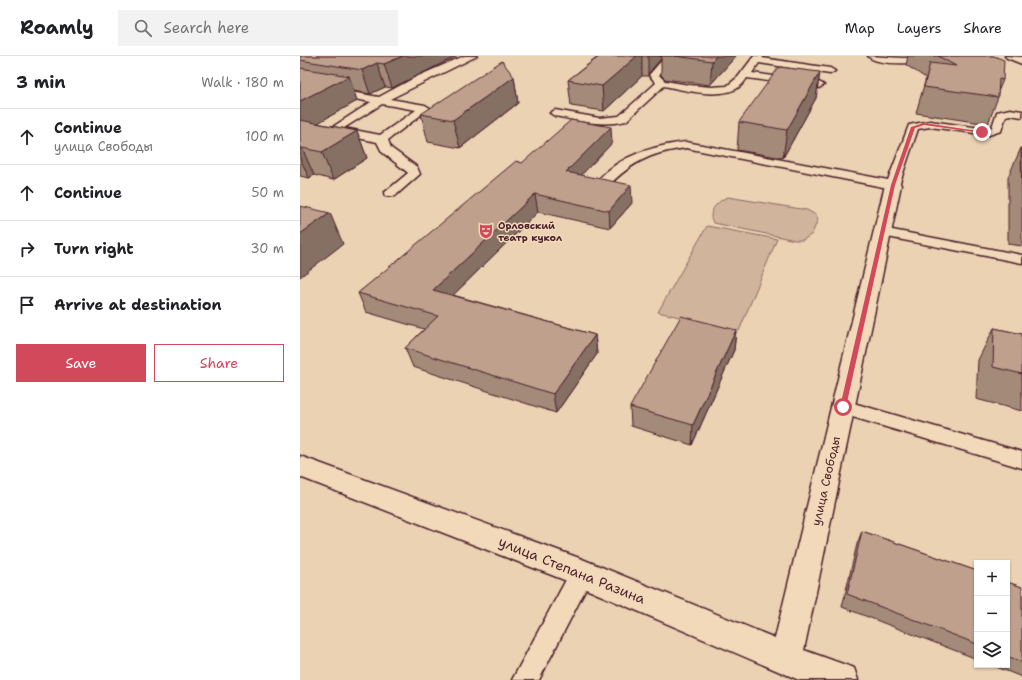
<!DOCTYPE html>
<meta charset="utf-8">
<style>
:root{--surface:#fff;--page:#f2f2f2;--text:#202124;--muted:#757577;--line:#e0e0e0;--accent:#d1495b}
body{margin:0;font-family:"Shantell Sans",sans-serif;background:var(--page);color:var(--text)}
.controls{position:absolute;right:12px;bottom:12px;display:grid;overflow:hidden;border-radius:0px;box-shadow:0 1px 3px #0004}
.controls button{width:36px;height:36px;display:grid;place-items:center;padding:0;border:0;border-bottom:1px solid var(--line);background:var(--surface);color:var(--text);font:20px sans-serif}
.stop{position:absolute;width:12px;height:12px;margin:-9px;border:3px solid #d1495b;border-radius:50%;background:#fff}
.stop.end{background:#d1495b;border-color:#fff;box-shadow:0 1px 4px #0008}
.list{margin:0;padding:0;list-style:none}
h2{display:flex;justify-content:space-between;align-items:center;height:52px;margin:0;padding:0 16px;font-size:17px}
h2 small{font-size:13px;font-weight:400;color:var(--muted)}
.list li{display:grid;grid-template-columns:26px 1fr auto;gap:12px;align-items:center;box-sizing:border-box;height:56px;padding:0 16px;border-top:1px solid var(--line)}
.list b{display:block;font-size:15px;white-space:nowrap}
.list p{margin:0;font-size:13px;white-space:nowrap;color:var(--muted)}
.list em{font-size:13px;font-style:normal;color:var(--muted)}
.actions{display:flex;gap:8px;padding:12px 16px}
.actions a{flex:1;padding:9px 0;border:1px solid var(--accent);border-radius:0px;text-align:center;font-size:14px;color:var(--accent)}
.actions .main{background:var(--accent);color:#fff}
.icon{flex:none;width:22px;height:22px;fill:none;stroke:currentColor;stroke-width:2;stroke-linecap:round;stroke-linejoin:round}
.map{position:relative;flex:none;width:722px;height:624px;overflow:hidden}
header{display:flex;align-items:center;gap:24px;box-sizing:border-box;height:56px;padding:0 20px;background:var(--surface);border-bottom:1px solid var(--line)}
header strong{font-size:19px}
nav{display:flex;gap:22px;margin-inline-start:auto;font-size:14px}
.search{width:280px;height:36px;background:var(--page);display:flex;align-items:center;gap:10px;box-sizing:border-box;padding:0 14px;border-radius:0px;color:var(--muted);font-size:15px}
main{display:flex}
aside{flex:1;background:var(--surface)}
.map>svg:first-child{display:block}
.green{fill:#d0b49c;stroke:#8d6a64}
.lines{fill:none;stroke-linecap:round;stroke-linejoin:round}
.lane-casing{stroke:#4a1f2b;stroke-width:3}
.street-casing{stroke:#4a1f2b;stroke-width:3}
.lane{fill:#f1d9b9;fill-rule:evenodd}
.street{fill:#f1d9b9;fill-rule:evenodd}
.wall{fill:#a38a79;stroke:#4a1f2b}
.shaded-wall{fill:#857063;stroke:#4a1f2b}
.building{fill:#bea08d;stroke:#4a1f2b}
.route{fill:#d1495b}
.labels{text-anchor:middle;stroke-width:3;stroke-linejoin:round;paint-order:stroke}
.far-poi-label{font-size:10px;font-weight:bold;fill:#4a1f2b;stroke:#f1d9b9;text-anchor:start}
.street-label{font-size:12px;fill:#4a1f2b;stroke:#f1d9b9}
.near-street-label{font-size:14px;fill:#4a1f2b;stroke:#f1d9b9}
</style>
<header>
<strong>Roamly</strong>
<div class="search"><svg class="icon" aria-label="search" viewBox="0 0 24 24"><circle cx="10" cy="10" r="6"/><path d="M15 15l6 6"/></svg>Search here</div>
<nav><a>Map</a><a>Layers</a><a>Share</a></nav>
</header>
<main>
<aside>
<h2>3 min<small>Walk · 180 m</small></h2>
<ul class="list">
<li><svg class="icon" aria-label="ahead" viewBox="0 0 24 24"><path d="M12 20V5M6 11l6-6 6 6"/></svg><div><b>Continue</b><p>улица Свободы</p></div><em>100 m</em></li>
<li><svg class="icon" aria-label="ahead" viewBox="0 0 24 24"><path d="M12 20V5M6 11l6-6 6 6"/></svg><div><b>Continue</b></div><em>50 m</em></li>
<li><svg class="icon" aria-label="right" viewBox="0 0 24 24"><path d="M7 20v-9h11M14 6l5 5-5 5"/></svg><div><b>Turn right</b></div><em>30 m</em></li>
<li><svg class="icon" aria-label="arrive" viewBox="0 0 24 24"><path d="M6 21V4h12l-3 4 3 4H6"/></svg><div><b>Arrive at destination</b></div></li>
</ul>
<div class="actions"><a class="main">Save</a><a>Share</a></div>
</aside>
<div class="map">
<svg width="722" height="624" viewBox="0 0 722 624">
<rect width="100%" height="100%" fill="#ead2b3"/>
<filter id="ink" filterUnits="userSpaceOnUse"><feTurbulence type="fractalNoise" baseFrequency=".025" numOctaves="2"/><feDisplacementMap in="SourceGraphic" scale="8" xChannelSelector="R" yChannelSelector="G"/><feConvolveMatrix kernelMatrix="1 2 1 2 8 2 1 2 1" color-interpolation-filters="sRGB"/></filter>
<g filter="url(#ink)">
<g class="green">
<path d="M 428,141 L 507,154 L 516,159 L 518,163 L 512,178 L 503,184 L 495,184 L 414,167 C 405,158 418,144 428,141 Z"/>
<polygon points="407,170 477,183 439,275 358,256"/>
</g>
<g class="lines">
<g class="lane-casing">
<g id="lane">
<path d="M 164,0 L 177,0 L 90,43 L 125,49 L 130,52 L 88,84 L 91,92 L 117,111 L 120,118 L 95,140 L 85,140 L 84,137 L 108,117 L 107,116 L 82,96 L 77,86 L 34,77 L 28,74 L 71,46 L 0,33 L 0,27 L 79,41 L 116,21 ZM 82,48 L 116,54 L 80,79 L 44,72 Z"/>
<path d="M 360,0 L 370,0 L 373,3 L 359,19 L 365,25 L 389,29 L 411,31 L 427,30 L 438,21 L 454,0 L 464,0 L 462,2 L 530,12 L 535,15 L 530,18 L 459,7 L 452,17 L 519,26 L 524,29 L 519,32 L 447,22 C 445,25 442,29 439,31 C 421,44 384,34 364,30 L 326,65 C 302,71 279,65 255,60 L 250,57 L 255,54 L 299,62 L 319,60 L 356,27 L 349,19 L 363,3 Z"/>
<path d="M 710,53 L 722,55 L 722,61 L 710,59 L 706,60 L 701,75 L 689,79 L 630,71 L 618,73 L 599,129 L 598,132 L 593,133 L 386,92 C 347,97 329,108 302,136 L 292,136 L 291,133 C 312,102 350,90 386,86 L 588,124 L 609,69 L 630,65 L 688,73 L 692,71 L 697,56 Z"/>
<polygon points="582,172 722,199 722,207 577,179 575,176 577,173"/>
<polygon points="543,344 722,396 722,412 536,356 533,351 536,346"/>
<polygon points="282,506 290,509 294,517 239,624 212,624 274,509"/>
</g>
</g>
<g class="street-casing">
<g id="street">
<path d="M 568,0 L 603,2 L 660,0 L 654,3 C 638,5 579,13 568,0 Z"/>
<polygon points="705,0 722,1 722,8 707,2"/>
<polygon points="593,124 599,126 601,129 504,594 554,612 558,624 499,624 272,527 0,421 0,400 282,503 475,582 585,129 587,126"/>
</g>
</g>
<use href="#lane" class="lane"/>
<use href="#street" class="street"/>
</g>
<g class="wall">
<polygon points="0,0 157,0 92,32 85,31 70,38 54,35 57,45 17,67 57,75 67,102 33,124 14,119 9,122 0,120"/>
<polygon points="299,0 361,0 361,3 348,18 348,20 342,20 304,55 271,50 268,24"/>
<polygon points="361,0 436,0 410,29 365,23 361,19"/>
<polygon points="608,0 694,0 703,24 698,36 698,41 688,68 616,57 626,22 606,9"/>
<polygon points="520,16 516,42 483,102 437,94 439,66"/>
<polygon points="214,21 218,47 160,92 128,86 121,58"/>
<polygon points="312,87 281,119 332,147 310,172 238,156 153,239 295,279 297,298 256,357 113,311 105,292 124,273 66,256 58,237 222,107"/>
<polygon points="721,92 722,92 722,190 708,188 708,121"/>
<polygon points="694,272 722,278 722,355 676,343 678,304"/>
<polygon points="436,274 434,294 392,389 331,370 330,351"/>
<polygon points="562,475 677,515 677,603 542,551 557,488"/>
<polygon points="707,526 722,531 722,621 691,609 707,609"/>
</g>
<g class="shaded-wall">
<polygon points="103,0 157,0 92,32 84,8"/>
<polygon points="337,0 342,0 342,20 304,55 302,30"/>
<polygon points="348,0 361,0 361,3 348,18"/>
<polygon points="416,0 436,0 410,29 412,5"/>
<polygon points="77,7 85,31 70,38 62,14"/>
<polygon points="520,16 516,42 483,102 487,74"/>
<polygon points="49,20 57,45 0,77 0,45"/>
<polygon points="214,21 218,47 160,92 153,64"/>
<polygon points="311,71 312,87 268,133 266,116"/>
<polygon points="57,75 67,102 33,124 22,96"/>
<polygon points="2,92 14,119 9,122 0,102 0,93"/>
<polygon points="331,129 332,147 310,172 309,155"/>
<polygon points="235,138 238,156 139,253 133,234"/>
<polygon points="30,157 43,188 0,221 0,178"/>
<polygon points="436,274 434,294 392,389 393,369"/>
<polygon points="295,279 297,298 256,357 253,338"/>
</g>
<g class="building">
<polygon points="0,0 103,0 84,8 77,7 62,14 0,4"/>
<polygon points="300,0 337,0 302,30 268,24"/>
<polygon points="374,0 416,0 412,5"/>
<polygon points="638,0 694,0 704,4 703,24 699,23 698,41 624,31 630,7 656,10"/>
<polygon points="202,5 214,21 153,64 121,58"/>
<polygon points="479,11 520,16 487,74 439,66"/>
<polygon points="0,12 49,20 0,45"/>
<polygon points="0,64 57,75 22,96 2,92 0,93"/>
<polygon points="271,64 311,71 266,116 331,129 309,155 235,138 133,234 295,279 253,338 105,292 138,260 58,237 216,105 222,107"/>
<polygon points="721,92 722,92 722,148"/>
<polygon points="0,150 30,157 0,178"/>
<polygon points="381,260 436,274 393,369 330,351"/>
<polygon points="694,272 722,278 722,318 693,311"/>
<polygon points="562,475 677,515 677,588 547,538"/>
<polygon points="707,526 722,531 722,606 707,600"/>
</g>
</g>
<polygon class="route" points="624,67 685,76 682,77 624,69 615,72 595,129 546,351 543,354 540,351 591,129 611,71"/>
<defs>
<g id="theatre-bare" transform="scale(1.2)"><path d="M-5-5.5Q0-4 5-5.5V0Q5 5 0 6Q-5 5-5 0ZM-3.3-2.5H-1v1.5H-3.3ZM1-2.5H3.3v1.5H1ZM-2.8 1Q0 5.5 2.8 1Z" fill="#d1495b" stroke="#f1d9b9" stroke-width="2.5" paint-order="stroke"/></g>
</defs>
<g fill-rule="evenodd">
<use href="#theatre-bare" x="186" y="175"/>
</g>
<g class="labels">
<g class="far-poi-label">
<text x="198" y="173">Орловский<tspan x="198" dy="12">театр кукол</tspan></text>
</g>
<g class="street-label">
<text transform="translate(526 425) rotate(-77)" y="4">улица Свободы</text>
</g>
<g class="near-street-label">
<text transform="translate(272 514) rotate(22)" y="5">улица Степана Разина</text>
</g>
</g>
</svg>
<div class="controls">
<button>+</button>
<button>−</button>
<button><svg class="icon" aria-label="layers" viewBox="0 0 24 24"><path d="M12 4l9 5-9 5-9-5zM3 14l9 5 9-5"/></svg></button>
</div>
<div class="stop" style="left:543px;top:351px"></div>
<div class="stop end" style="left:682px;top:76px"></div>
</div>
</main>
